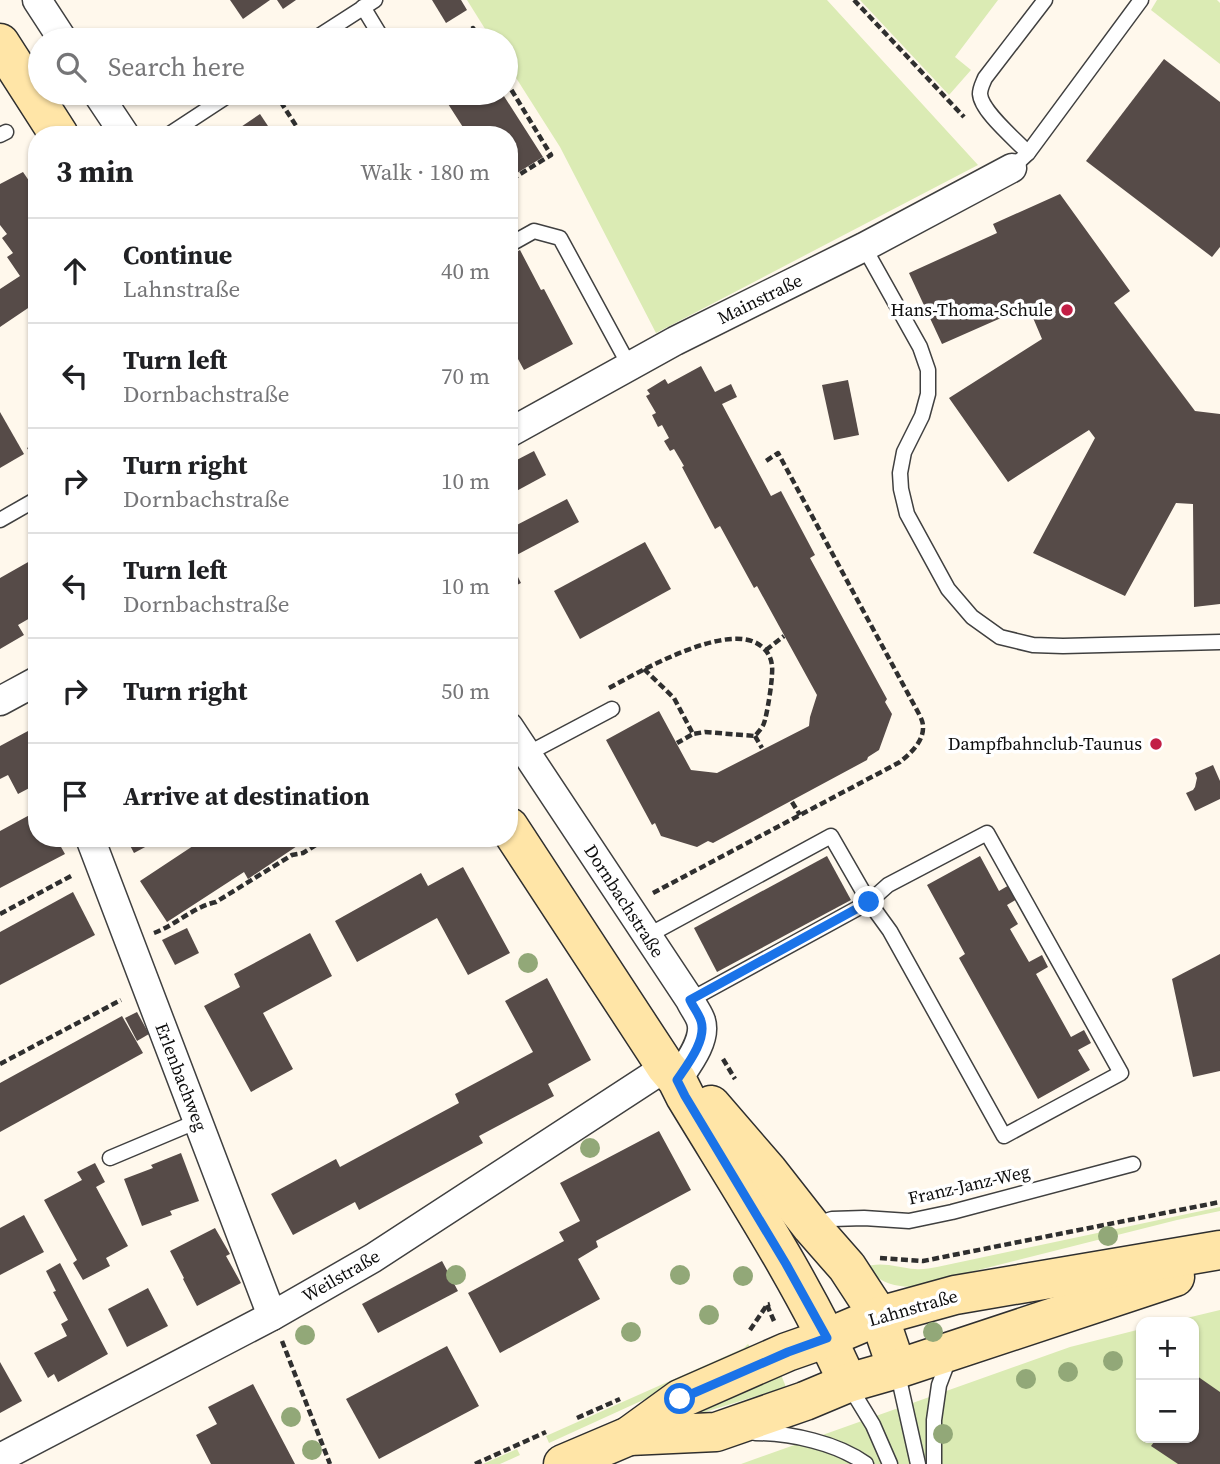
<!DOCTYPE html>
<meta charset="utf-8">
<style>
:root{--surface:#fff;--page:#f6f6f6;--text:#202124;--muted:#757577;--line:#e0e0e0}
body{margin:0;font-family:"Source Serif 4",serif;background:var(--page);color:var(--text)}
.controls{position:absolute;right:21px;bottom:21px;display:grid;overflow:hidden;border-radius:14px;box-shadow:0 2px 5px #0004}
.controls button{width:63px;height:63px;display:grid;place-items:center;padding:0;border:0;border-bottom:2px solid var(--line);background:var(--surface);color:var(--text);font:35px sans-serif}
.stop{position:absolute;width:21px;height:21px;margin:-16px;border:5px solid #1a73e8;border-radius:50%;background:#fff}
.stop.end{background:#1a73e8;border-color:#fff;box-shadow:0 2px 7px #0008}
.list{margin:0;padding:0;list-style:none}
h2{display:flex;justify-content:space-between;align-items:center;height:91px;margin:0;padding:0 28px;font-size:30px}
h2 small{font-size:23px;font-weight:400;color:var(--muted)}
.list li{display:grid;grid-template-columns:46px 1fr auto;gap:21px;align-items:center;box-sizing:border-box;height:105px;padding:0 28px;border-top:2px solid var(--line)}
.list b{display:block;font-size:26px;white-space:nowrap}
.list p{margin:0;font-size:23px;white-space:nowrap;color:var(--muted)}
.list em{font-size:23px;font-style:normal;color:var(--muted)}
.icon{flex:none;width:38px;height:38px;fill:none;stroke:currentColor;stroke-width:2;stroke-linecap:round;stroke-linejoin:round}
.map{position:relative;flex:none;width:1220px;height:1464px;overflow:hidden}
.search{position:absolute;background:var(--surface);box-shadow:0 2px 5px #0004;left:28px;top:28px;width:490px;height:77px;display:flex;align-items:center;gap:18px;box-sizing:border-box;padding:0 24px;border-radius:38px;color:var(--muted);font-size:26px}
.panel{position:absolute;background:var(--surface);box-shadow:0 2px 5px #0004;left:28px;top:126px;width:490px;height:721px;border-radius:28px}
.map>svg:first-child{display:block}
.green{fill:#dbebb4}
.building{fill:#564b48}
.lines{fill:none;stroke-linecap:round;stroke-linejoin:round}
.lane-casing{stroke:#404040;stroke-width:17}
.street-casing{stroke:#404040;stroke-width:31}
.secondary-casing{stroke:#2f2f2f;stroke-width:41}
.path{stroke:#2f2f2f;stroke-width:4.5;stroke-dasharray:7 3.5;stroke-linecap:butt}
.lane{stroke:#fff;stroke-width:14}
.street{stroke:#fff;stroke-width:28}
.secondary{stroke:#ffe5a7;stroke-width:38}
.tree{fill:#92a878}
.route{stroke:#1a73e8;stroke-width:9}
.poi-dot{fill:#c21f45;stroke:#fff;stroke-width:2.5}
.labels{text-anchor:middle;stroke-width:7;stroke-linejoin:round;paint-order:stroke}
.street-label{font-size:18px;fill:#0d0d0d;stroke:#fff}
.poi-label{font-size:18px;fill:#0d0d0d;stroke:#fff;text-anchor:end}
</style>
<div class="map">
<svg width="1220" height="1464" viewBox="0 0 1220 1464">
<rect width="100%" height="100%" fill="#fff8ec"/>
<g class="green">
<polygon points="467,0 827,0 978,165 656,333 560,147 506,62 506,40 492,40"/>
<polygon points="860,0 998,0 955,57 971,70 949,95"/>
<polygon points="1157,0 1217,0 1220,3 1220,64 1151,10"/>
<path d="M 1220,1207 L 1220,1211 L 1177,1220 L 911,1287 C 889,1286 881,1281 864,1268 C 879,1260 899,1268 915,1269 C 922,1270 930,1268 937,1267 Z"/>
<polygon points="1220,1310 1220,1464 741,1464 1070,1347 1141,1329 1141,1438 1194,1438 1194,1322 1170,1322"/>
<polygon points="748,1344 751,1348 744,1354 549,1443 546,1436 744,1348"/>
<polygon points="779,1370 786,1387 689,1417 677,1415"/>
<polygon points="517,1449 520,1455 500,1464 483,1464"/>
</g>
<g class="building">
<polygon points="230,0 270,0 243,19"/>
<polygon points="277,0 296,0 283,9"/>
<polygon points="432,0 461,0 467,10 446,23"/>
<polygon points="1164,59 1220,102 1220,247 1212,257 1086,161"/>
<polygon points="441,93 502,93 543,157 509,178 509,135 468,135"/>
<polygon points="260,114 274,135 229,135"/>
<polygon points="23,172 36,191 37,190 37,302 0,327 0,289 20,276 7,257 13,253 2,238 7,234 0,225 0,184"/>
<polygon points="1060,194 1130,291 1114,303 1195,411 1220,414 1220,604 1194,607 1193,504 1176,503 1125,596 1033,553 1095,438 1089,430 1008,482 949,398 1042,339 1028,306 942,344 909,273 997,233 993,224"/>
<polygon points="520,250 541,290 544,289 573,344 524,370 512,348 509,349 509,256"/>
<polygon points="701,366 715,392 731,384 737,397 722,404 771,496 781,491 815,555 810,558 887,699 885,702 892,714 879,750 868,757 867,760 713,843 708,841 697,847 661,836 655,823 652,825 606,740 659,711 691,770 717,773 809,726 810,717 817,695 757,586 754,588 720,526 715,529 682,467 684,466 674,449 670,451 664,441 669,438 662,425 658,427 652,415 656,413 646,396 650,394 647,390 665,379 668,384"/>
<polygon points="848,380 859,435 834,440 822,385"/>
<polygon points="0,412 24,454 0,468"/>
<polygon points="37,442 37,464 27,448"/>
<polygon points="534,451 546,475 509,495 509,464"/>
<polygon points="567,499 579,522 509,559 509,529"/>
<polygon points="645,542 671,589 580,639 554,591"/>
<polygon points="37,557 37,614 18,625 24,635 0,649 0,578"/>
<polygon points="515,571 521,583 509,589 509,574"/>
<polygon points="28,731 37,747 37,784 18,794 8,775 0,779 0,746"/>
<polygon points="1213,765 1220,781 1220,799 1195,811 1186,793 1193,790 1195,787 1197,778 1195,773"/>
<polygon points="37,811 37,838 56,838 65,854 0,888 0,831"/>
<polygon points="126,838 162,838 134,853"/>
<polygon points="205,838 309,838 248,879 244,872 167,922 140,881"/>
<polygon points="827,856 851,900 717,972 694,928"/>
<polygon points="980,856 999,891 1011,884 1019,898 1007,905 1018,924 1010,929 1029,962 1042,955 1048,967 1036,974 1071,1037 1084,1030 1091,1043 1078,1050 1090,1070 1038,1099 959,958 965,954 927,885"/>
<polygon points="463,867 510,953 468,975 437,918 357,962 335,921 421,873 428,886"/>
<polygon points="73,892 95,935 0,985 0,932"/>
<polygon points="187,928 199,953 175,965 162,940"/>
<polygon points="310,933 332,976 263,1013 293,1069 251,1092 204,1006 240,987 234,974"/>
<polygon points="1220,954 1220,1071 1193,1077 1172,979"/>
<polygon points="547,978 591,1060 548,1084 554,1096 479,1136 483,1143 359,1210 355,1202 293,1235 271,1194 336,1159 340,1167 459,1103 455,1094 533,1052 505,1001"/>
<polygon points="137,1012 149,1034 137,1041 125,1018"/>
<polygon points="122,1016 143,1053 0,1132 0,1083"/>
<polygon points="659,1131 691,1190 596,1241 598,1247 578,1259 600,1299 500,1353 468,1293 564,1241 559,1232 580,1221 560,1183"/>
<polygon points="181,1153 199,1201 170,1211 172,1215 142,1226 124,1179 153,1168 151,1165"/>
<polygon points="95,1163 105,1182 96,1187 128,1246 106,1258 110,1266 83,1280 73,1263 77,1260 44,1200 82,1180 77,1172"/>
<polygon points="24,1215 44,1252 0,1275 0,1228"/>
<polygon points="215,1228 230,1254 226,1256 241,1283 197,1306 183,1279 184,1278 170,1251"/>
<polygon points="442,1261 458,1291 378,1333 362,1304"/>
<polygon points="60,1263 108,1354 58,1382 54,1374 48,1378 34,1353 67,1336 61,1324 68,1320 53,1292 56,1291 46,1271"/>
<polygon points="148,1288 168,1326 127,1347 108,1309"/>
<polygon points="447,1346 479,1406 379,1459 346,1399"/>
<polygon points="0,1362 22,1401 0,1413"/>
<polygon points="1197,1376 1220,1392 1220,1464 1178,1464 1151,1446 1157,1438 1194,1438 1194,1381"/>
<polygon points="253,1384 295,1464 211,1464 196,1435 217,1424 208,1407"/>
</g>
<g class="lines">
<g class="lane-casing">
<g id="lane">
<polyline points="363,7 383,40"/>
<polyline points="313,40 375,0"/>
<polyline points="0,135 6,132"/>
<polyline points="168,135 232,93"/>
<path d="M 1028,153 C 1015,139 981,111 980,94 C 980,88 983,83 985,78 L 1045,0"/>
<polyline points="1012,168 1028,153 1141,0"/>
<polyline points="509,245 534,231 560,238 630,367"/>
<polyline points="864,247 920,347 928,370 928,394 922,416 904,452 900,473 901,489 907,514 948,589 972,617 1000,637 1033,645 1063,646 1220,642"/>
<polyline points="0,520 35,500"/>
<polyline points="527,754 612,709"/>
<polyline points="647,936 831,836 869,902 888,885 987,833 1121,1073 1004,1136 890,931 869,902 690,1000"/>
<polyline points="110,1158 198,1121"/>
<polyline points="813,1225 832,1219 864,1218 909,1221 952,1212 1133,1164"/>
<polyline points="897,1370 918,1464"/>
<polyline points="848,1384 873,1425 890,1464"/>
<path d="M 755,1433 C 791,1433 837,1443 866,1464"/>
<polyline points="934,1464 934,1420 939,1385 950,1356"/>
</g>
</g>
<g class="street-casing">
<g id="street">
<polyline points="37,0 63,40"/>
<polyline points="97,93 125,135"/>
<polyline points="509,433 675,341 864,247 1012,168"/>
<polyline points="0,701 37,681"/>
<path d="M 509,727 L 690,1000 C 693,1007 699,1014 701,1021 C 707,1040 687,1065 677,1080"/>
<polyline points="90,838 272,1316"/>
<polyline points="0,1458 272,1316 373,1258 666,1067"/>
</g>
</g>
<g class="secondary-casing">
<g id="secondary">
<polyline points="0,43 59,135"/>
<path d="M 509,827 L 666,1067 L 677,1080 L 685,1096 C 742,1190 803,1283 848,1383"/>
<polyline points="711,1105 768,1171 811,1226 847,1267 879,1316 897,1369"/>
<polyline points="629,1436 716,1432 805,1401 848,1383 897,1369 1175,1277"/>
<polyline points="563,1464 629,1436 680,1399 787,1352 827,1338 879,1316 955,1295 1220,1250"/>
</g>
</g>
<g class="path">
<polyline points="854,0 964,117"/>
<polyline points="454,40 473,28 481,40"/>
<polyline points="506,81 551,155 509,181"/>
<polyline points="275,93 302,135"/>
<polyline points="766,650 784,636"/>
<polyline points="644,669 674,698 693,734 677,743"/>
<path d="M 609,688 C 641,671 729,620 761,646 C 770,653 773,662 772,674 C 772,683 767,715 764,723 C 763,727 758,732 755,736 L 705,732 L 693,734"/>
<polyline points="755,736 762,748"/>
<polyline points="792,802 800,815"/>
<path d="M 653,893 L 900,762 C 911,753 924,741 923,726 C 923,722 921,718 919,714 L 778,453 L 766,461"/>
<polyline points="0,914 73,875"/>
<path d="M 154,933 C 176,925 193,907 216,902 L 292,855 L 303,853 L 327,838"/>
<polyline points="723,1059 735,1079"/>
<polyline points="0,1064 121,1000"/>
<polyline points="880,1258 923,1261 1220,1202"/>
<polyline points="767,1305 774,1321"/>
<polyline points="750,1330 767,1305 770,1304"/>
<polyline points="282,1341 330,1464"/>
<polyline points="577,1418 620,1399"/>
<polyline points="475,1464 546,1432"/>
</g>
<use href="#lane" class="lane"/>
<use href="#street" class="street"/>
<use href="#secondary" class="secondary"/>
</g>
<g class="tree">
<circle cx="528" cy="963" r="10"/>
<circle cx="590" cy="1148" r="10"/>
<circle cx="1108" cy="1236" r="10"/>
<circle cx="456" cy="1275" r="10"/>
<circle cx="680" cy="1275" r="10"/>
<circle cx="743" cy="1276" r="10"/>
<circle cx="709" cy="1315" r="10"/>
<circle cx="631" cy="1332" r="10"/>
<circle cx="933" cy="1332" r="10"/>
<circle cx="305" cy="1335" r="10"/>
<circle cx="1113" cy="1361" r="10"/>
<circle cx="1068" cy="1372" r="10"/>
<circle cx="1026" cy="1379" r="10"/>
<circle cx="291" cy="1417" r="10"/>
<circle cx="943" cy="1434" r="10"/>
<circle cx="312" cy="1450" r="10"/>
</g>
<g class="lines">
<path class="route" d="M 680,1399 L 788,1352 L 827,1338 L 786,1264 L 685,1096 L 677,1080 C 687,1065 707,1040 701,1021 C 699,1014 693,1007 690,1000 L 869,902"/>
</g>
<g class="poi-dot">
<circle cx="1067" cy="310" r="7"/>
<circle cx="1156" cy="744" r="7"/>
</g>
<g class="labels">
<g class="street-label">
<text transform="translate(760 299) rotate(-26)" y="6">Mainstraße</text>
<text transform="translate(624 901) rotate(57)" y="6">Dornbachstraße</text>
<text transform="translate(181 1077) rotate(69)" y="6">Erlenbachweg</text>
<text transform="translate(969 1185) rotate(-13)" y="6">Franz-Janz-Weg</text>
<text transform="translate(341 1276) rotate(-30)" y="6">Weilstraße</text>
<text transform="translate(913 1308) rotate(-16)" y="6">Lahnstraße</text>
</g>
<g class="poi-label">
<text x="1053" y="316">Hans-Thoma-Schule</text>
<text x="1142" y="750">Dampfbahnclub-Taunus</text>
</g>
</g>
</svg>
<div class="controls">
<button>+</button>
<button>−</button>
</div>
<div class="stop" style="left:680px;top:1399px"></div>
<div class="stop end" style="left:869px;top:902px"></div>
<div class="search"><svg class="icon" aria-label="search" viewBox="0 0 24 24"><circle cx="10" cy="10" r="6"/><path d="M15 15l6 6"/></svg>Search here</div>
<section class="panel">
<h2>3 min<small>Walk · 180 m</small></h2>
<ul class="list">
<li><svg class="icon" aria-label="ahead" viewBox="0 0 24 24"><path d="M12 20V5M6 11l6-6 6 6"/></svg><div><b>Continue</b><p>Lahnstraße</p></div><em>40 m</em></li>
<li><svg class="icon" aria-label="left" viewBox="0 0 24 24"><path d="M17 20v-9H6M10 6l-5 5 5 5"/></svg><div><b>Turn left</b><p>Dornbachstraße</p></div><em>70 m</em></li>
<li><svg class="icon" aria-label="right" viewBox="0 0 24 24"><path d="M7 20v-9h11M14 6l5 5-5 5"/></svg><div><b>Turn right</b><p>Dornbachstraße</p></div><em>10 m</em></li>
<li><svg class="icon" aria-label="left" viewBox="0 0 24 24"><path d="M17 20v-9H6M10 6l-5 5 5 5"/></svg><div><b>Turn left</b><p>Dornbachstraße</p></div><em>10 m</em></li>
<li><svg class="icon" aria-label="right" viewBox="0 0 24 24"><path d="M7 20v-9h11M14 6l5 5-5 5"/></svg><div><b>Turn right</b></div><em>50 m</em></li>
<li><svg class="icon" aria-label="arrive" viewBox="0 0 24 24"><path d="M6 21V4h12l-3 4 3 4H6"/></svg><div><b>Arrive at destination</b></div></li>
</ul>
</section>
</div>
